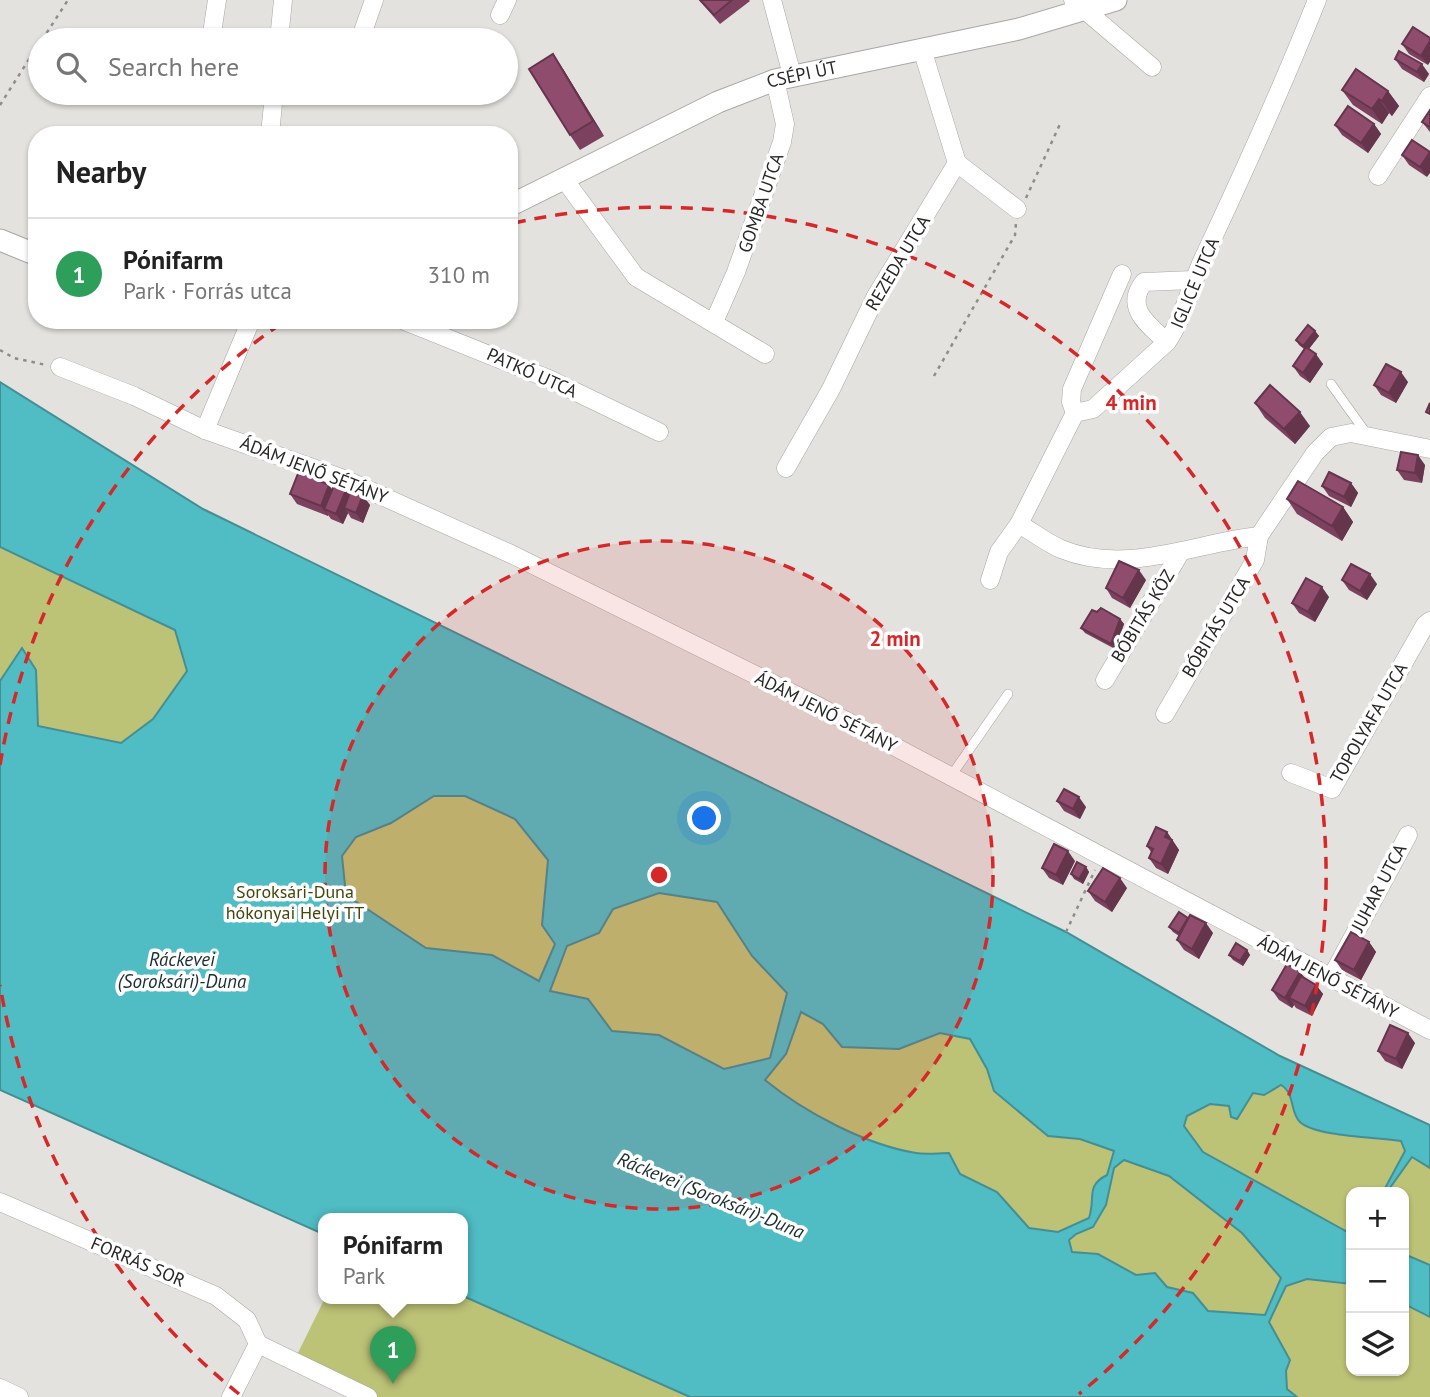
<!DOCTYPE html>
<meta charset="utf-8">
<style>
:root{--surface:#fff;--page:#f2f2f2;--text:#222;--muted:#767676;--line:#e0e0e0;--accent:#3b827c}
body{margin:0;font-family:"PT Sans",sans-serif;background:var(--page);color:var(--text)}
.controls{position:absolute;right:21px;bottom:21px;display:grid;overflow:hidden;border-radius:14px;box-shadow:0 2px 5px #0004}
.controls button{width:63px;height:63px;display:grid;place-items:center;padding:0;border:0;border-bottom:2px solid var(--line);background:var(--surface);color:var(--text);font:35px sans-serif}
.you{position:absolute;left:705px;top:819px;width:24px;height:24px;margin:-18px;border:5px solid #fff;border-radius:50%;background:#1a73e8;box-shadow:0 0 0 10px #1a73e833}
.badge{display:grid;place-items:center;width:46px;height:46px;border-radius:50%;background:var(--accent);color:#fff;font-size:23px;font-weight:700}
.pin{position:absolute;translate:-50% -58px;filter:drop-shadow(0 2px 4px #0008)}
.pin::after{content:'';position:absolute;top:37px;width:24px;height:21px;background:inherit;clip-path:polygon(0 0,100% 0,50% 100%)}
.popup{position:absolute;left:318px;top:1213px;width:150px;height:91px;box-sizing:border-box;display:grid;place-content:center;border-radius:14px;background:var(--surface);filter:drop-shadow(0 2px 5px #0005);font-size:23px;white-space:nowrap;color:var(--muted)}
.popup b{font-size:26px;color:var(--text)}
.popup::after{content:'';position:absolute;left:50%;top:100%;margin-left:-14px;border:14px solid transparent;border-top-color:var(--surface)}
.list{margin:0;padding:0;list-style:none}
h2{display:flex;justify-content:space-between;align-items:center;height:91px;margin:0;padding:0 28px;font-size:30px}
h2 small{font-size:23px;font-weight:400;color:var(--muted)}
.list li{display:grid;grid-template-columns:46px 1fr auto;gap:21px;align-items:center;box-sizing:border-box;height:112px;padding:0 28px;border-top:2px solid var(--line)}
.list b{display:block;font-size:26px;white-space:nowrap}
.list p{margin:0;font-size:23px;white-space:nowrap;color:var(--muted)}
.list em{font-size:23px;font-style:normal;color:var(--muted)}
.icon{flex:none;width:38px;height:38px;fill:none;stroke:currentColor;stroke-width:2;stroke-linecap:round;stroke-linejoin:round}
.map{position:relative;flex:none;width:1430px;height:1397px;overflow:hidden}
.search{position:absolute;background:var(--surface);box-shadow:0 2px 5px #0004;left:28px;top:28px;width:490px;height:77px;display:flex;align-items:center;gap:18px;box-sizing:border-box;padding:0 24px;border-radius:38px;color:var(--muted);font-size:26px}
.panel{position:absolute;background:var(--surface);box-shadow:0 2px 5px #0004;left:28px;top:126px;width:490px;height:203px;border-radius:28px}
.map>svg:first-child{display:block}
.green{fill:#bcc276;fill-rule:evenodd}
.water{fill:#50bcc4;stroke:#448f94;stroke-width:2;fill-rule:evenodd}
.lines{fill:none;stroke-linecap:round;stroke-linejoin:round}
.service-casing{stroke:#a8a7a4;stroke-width:10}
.minor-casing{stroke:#a8a7a4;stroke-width:19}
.tertiary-casing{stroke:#a8a7a4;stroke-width:23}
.path{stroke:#8e8d8b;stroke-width:2.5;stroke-dasharray:3.5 5;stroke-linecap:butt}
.service{stroke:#fff;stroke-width:9}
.minor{stroke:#fff;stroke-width:18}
.tertiary{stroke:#fff;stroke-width:21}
.wall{fill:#7c415e}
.shaded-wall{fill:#65354c}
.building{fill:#904c6d;stroke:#65354c;stroke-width:2}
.ring{fill:none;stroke:#d62828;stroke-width:3.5;stroke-dasharray:12 9}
.labels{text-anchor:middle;stroke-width:7;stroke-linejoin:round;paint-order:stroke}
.street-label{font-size:18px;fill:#272625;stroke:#fff}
.park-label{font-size:18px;fill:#44470c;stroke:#fff}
.water-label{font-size:19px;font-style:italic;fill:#1a2d2f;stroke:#fff}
.centre{fill:#d62828;stroke:#fff;stroke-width:3.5}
.ring-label{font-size:21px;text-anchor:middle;font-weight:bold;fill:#d62828;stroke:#fff;stroke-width:7;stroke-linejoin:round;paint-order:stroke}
</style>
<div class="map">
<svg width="1430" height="1397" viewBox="0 0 1430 1397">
<rect width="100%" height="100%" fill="#e3e2df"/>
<path class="green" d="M 0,382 L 203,509 L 1286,1088 L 1386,1139 L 1401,1141 L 1430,1158 L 1430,1397 L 359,1397 L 294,1361 L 325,1298 L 463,1298 L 463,1218 L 323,1218 L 323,1234 L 0,1090 ZM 1351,1192 L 1404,1192 L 1404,1371 L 1351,1371 Z"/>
<g class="water">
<path d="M 0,382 L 203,509 L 1066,932 L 1280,1056 L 1430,1125 L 1430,1168 L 1412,1157 L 1387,1192 L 1383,1192 L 1405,1151 L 1401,1141 C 1378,1137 1316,1137 1300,1122 C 1290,1113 1295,1093 1281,1085 L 1264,1095 L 1253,1093 L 1237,1119 L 1231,1117 L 1229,1106 L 1210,1104 L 1187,1116 L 1184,1126 L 1203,1152 L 1351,1234 L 1351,1284 L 1307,1279 L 1286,1286 L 1269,1322 L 1290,1360 L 1286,1371 L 1287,1389 L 1297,1397 L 690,1397 L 463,1296 L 463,1218 L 323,1218 L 323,1234 L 0,1090 L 0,681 L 22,648 L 36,670 L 38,726 L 121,743 L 153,719 L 187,671 L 175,630 L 0,547 ZM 434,796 L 465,796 L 515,819 L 548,860 L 542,925 L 555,944 L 539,981 L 492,955 L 426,948 L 346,895 L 342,856 L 356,837 L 391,823 ZM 659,893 L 717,902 L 752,956 L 787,993 L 770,1058 L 724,1069 L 659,1035 L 612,1031 L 588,999 L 550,991 L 567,946 L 599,933 L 613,909 ZM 801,1012 L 823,1024 L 842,1047 L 899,1049 L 940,1033 L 970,1039 L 987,1069 L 994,1091 L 1048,1136 L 1080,1139 L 1114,1151 L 1107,1175 C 1085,1186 1096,1197 1089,1218 L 1058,1232 L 1029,1228 L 997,1192 L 960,1174 L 949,1153 C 939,1153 926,1155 916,1153 C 866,1145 804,1112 765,1080 L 786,1054 ZM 1124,1160 L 1169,1176 L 1242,1233 L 1281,1278 L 1265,1315 L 1208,1311 L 1193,1293 L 1167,1287 L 1155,1273 L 1136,1275 L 1098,1254 L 1072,1252 L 1069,1240 L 1076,1234 L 1093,1227 L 1106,1205 L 1114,1168 Z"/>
<polygon points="1404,1254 1430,1265 1430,1317 1404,1304"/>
</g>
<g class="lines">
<g class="service-casing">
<g id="service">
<polyline points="1331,384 1366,433"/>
<polyline points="951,776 1008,694"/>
</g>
</g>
<g class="minor-casing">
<g id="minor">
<polyline points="772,0 792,75"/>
<polyline points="1073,0 1152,67"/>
<polyline points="500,15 507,0"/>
<polyline points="211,40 217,0"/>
<polyline points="279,40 283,0"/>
<polyline points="360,40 374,0"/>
<polyline points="270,135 274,93"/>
<polyline points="957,163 1017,209"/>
<polyline points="1378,176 1430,96"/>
<polyline points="564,179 636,277 765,354"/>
<polyline points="402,320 549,379 659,432"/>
<polyline points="714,322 736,272 782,142 785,124 775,80"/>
<path d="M 1167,342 C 1150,326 1123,308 1144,282 L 1193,280"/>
<polyline points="60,367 134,396 205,430 344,479 511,554 816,705 1430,1030"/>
<polyline points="1075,413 1071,402 1072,389 1122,274"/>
<polyline points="205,430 251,320"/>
<polyline points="786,468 831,389 876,296 957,163 922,49"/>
<path d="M 1019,524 C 1033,532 1047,543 1061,549 C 1126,576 1194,543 1259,536 L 1315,453 L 1331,437 L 1351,433 L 1430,449"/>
<path d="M 990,580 L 999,552 L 1019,524 L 1075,413 L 1093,409 L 1167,342 C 1184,317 1190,287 1203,259 C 1243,174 1282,88 1317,0"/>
<polyline points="1105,680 1180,553"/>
<polyline points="1165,714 1255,560 1259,536"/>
<polyline points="1291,773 1332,789 1425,625 1430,621"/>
<polyline points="1331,978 1408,835"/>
<polyline points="0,1202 216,1296 247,1320 258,1344"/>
<polyline points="258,1344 368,1397"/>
<polyline points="0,1388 19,1397"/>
<polyline points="231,1397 258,1344"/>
</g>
</g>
<g class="tertiary-casing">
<g id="tertiary">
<path id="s1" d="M 509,206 L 718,102 L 775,80 L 1019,29 L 1116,0"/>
<polyline points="0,240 37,255"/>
</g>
</g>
<g class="path">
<polyline points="42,40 68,0"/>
<polyline points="0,105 40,42"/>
<polyline points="1026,198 1061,122"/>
<polyline points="0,350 14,358 46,365"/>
<polyline points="934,376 1015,235 1016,223"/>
<polyline points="1066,932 1095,870"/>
</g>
<use href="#service" class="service"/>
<use href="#minor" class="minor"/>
<use href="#tertiary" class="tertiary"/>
</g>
<g class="wall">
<polygon points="699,0 749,0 750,1 720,24"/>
<polygon points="1413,27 1428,65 1409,54 1402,44"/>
<polygon points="1395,59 1429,74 1424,82 1402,69"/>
<polygon points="563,69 604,136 580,150 570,135"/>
<polygon points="1342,90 1388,91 1399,106 1392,116 1389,113 1382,124 1353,105"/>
<polygon points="1430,110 1430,132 1422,122"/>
<polygon points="1374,124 1381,134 1368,153 1342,135 1335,125"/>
<polygon points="1412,140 1427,177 1409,165 1402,155"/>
<polygon points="1315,331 1319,336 1309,349 1323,364 1310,383 1300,376 1293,366 1304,349 1299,345 1296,340"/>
<polygon points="1408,382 1396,403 1381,395 1374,385"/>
<polygon points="1255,403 1310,426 1295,444 1265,418"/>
<polygon points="1425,465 1422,483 1404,480 1397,470"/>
<polygon points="1351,483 1358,493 1351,507 1329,496 1322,486"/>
<polygon points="347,488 350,492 370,505 363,523 351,518 348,513 343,524 331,519 328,515 328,516 297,504 290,494"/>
<polygon points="1287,499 1343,507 1353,522 1342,541 1297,514"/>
<polygon points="1146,580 1130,608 1112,598 1106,588"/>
<polygon points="1342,580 1377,584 1367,600 1349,590"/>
<polygon points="1329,597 1315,622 1299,613 1292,603"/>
<polygon points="1120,619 1124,624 1115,649 1085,633 1081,628"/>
<polygon points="1057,801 1086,807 1080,819 1064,811"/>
<polygon points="1167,832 1179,850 1168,874 1156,868 1149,858 1151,852 1147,846"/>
<polygon points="1075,861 1063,885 1049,878 1042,868"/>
<polygon points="1086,867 1089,872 1083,884 1074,879 1071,874"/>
<polygon points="1127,888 1112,912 1095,901 1088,891"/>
<polygon points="1169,927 1213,933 1199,959 1184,950 1177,940 1179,936 1173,932"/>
<polygon points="1369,942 1376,952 1361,980 1342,970 1335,960"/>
<polygon points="1247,950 1250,955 1243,966 1233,960 1229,955"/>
<polygon points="1300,972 1305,978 1316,985 1323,994 1312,1016 1296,1008 1294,1005 1292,1008 1279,1000 1272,990"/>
<polygon points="1415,1043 1402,1069 1385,1061 1378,1051"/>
</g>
<g class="shaded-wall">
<polygon points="1430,41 1430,62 1428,65 1421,56"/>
<polygon points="553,54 563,69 604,136 593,121"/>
<polygon points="1422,64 1429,74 1424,82 1417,72"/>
<polygon points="1388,91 1399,106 1392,116 1382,101"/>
<polygon points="1379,99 1389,113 1382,124 1372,109"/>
<polygon points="1374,124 1381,134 1368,153 1361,143"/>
<polygon points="1430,152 1430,173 1427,177 1420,167"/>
<polygon points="1315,331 1319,336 1307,351 1303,346"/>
<polygon points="1316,354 1323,364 1310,383 1303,373"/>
<polygon points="1401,372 1408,382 1396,403 1389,393"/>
<polygon points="1300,412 1310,426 1295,444 1284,429"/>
<polygon points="1418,455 1425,465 1422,483 1415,473"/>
<polygon points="1351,483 1358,493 1351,507 1344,497"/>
<polygon points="329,485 336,495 324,509 328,515 328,516 321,506"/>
<polygon points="347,488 354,498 344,508 348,513 343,524 336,514"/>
<polygon points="363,495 370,505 363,523 356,513"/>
<polygon points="1343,507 1353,522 1342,541 1332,526"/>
<polygon points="1139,570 1146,580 1130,608 1123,598"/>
<polygon points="1370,574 1377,584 1367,600 1360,591"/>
<polygon points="1322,587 1329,597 1315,622 1308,612"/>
<polygon points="1120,619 1124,624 1115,649 1111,644"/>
<polygon points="1079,797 1086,807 1080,819 1073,809"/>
<polygon points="1167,832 1179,850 1168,874 1161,864 1165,837"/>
<polygon points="1068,851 1075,861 1063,885 1056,875"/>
<polygon points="1086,867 1089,872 1083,884 1079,879"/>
<polygon points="1120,878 1127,888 1112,912 1105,902"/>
<polygon points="1206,923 1213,933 1199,959 1192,949"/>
<polygon points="1369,942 1376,952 1361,980 1354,970"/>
<polygon points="1247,950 1250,955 1243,966 1240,961"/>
<polygon points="1300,972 1307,982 1289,998 1294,1005 1292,1008 1285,998"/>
<polygon points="1316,985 1323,994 1312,1016 1305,1006"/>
<polygon points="1408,1033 1415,1043 1402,1069 1396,1059"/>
</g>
<g class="building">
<polygon points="700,0 732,0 714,15"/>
<polygon points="1413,27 1430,38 1430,41 1421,56 1402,44"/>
<polygon points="1399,51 1422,64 1417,72 1395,59"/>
<polygon points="553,54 593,121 570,135 529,69"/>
<polygon points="1356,69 1388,91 1382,101 1379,99 1372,109 1342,90"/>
<polygon points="1348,106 1374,124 1361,143 1335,125"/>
<polygon points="1430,110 1430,127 1422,122"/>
<polygon points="1412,140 1430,152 1420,167 1402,155"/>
<polygon points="1308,325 1315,331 1303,346 1296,340"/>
<polygon points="1306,347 1316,354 1303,373 1293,366"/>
<polygon points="1386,364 1401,372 1389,393 1374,385"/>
<polygon points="1270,385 1300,412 1284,429 1255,403"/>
<polygon points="1430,403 1430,414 1426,412"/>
<polygon points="1401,452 1418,455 1415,473 1397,470"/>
<polygon points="299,471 329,485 321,506 290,494"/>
<polygon points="1329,472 1351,483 1344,497 1322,486"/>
<polygon points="1298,481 1343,507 1332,526 1287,499"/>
<polygon points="335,483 347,488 336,514 324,509"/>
<polygon points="351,490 363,495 356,513 344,508"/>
<polygon points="1119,561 1139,570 1123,598 1106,588"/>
<polygon points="1351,564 1370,574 1360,591 1342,580"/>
<polygon points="1306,578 1322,587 1308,612 1292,603"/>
<polygon points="1101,608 1120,619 1111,644 1081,628 1092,610 1097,612"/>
<polygon points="1064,789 1079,797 1073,809 1057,801"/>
<polygon points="1156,827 1167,832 1165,837 1172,840 1161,864 1149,858 1153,849 1147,846"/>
<polygon points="1054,844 1068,851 1056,875 1042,868"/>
<polygon points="1077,862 1086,867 1079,879 1071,874"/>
<polygon points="1103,868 1120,878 1105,902 1088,891"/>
<polygon points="1179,912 1188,918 1179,933 1169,927"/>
<polygon points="1190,915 1206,923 1192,949 1177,940"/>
<polygon points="1351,932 1369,942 1354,970 1335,960"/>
<polygon points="1236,943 1247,950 1240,961 1229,955"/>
<polygon points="1287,964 1300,972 1285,998 1272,990"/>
<polygon points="1301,976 1316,985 1305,1006 1289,998"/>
<polygon points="1390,1025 1408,1033 1396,1059 1378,1051"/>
</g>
<circle cx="659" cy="875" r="334" fill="#d62828" fill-opacity=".12"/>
<g class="ring">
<circle cx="659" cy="875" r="334"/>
<path d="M239 1394A668 668 0 0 1 0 985M0 765A668 668 0 0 1 285 321M514 223A668 668 0 0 1 1079 1394"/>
</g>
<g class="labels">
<g class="street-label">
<text dy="6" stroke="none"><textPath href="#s1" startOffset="322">CSÉPI ÚT</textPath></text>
<text transform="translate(761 203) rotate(-71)" y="6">GOMBA UTCA</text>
<text transform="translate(898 263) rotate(-59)" y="6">REZEDA UTCA</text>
<text transform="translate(1195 283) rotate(-67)" y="6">IGLICE UTCA</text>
<text transform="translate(532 373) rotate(24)" y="6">PATKÓ UTCA</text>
<text transform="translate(314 470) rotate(21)" y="6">ÁDÁM JENŐ SÉTÁNY</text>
<text transform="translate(1143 616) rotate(-59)" y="6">BÓBITÁS KÖZ</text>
<text transform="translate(1216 627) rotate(-59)" y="6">BÓBITÁS UTCA</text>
<text transform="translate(826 712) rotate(27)" y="6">ÁDÁM JENŐ SÉTÁNY</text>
<text transform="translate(1369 723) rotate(-60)" y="6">TOPOLYAFA UTCA</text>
<text transform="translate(1379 888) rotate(-62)" y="6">JUHAR UTCA</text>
<text transform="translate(1328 977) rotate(28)" y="6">ÁDÁM JENŐ SÉTÁNY</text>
<text transform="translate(138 1262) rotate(23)" y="6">FORRÁS SOR</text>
</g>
<g class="park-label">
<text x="295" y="898">Soroksári-Duna<tspan x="295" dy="21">hókonyai Helyi TT</tspan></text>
</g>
<g class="water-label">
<text x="182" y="966">Ráckevei<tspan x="182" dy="22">(Soroksári)-Duna</tspan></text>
<text transform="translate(711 1195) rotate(22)" y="7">Ráckevei (Soroksári)-Duna</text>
</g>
</g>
<circle cx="659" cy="875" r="10" class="centre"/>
<g class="ring-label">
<text x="1131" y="410">4 min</text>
<text x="895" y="646">2 min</text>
</g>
</svg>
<div class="controls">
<button>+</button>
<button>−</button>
<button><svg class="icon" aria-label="layers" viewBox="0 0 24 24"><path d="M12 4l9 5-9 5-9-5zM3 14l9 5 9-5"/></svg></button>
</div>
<div class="you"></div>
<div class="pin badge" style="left:393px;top:1384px;background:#2e9e5b">1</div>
<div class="popup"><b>Pónifarm</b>Park</div>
<div class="search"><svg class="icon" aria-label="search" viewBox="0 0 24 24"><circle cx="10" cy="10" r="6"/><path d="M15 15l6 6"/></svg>Search here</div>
<section class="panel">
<h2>Nearby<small></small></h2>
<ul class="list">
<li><span class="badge" style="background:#2e9e5b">1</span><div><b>Pónifarm</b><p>Park · Forrás utca</p></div><em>310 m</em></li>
</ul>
</section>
</div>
